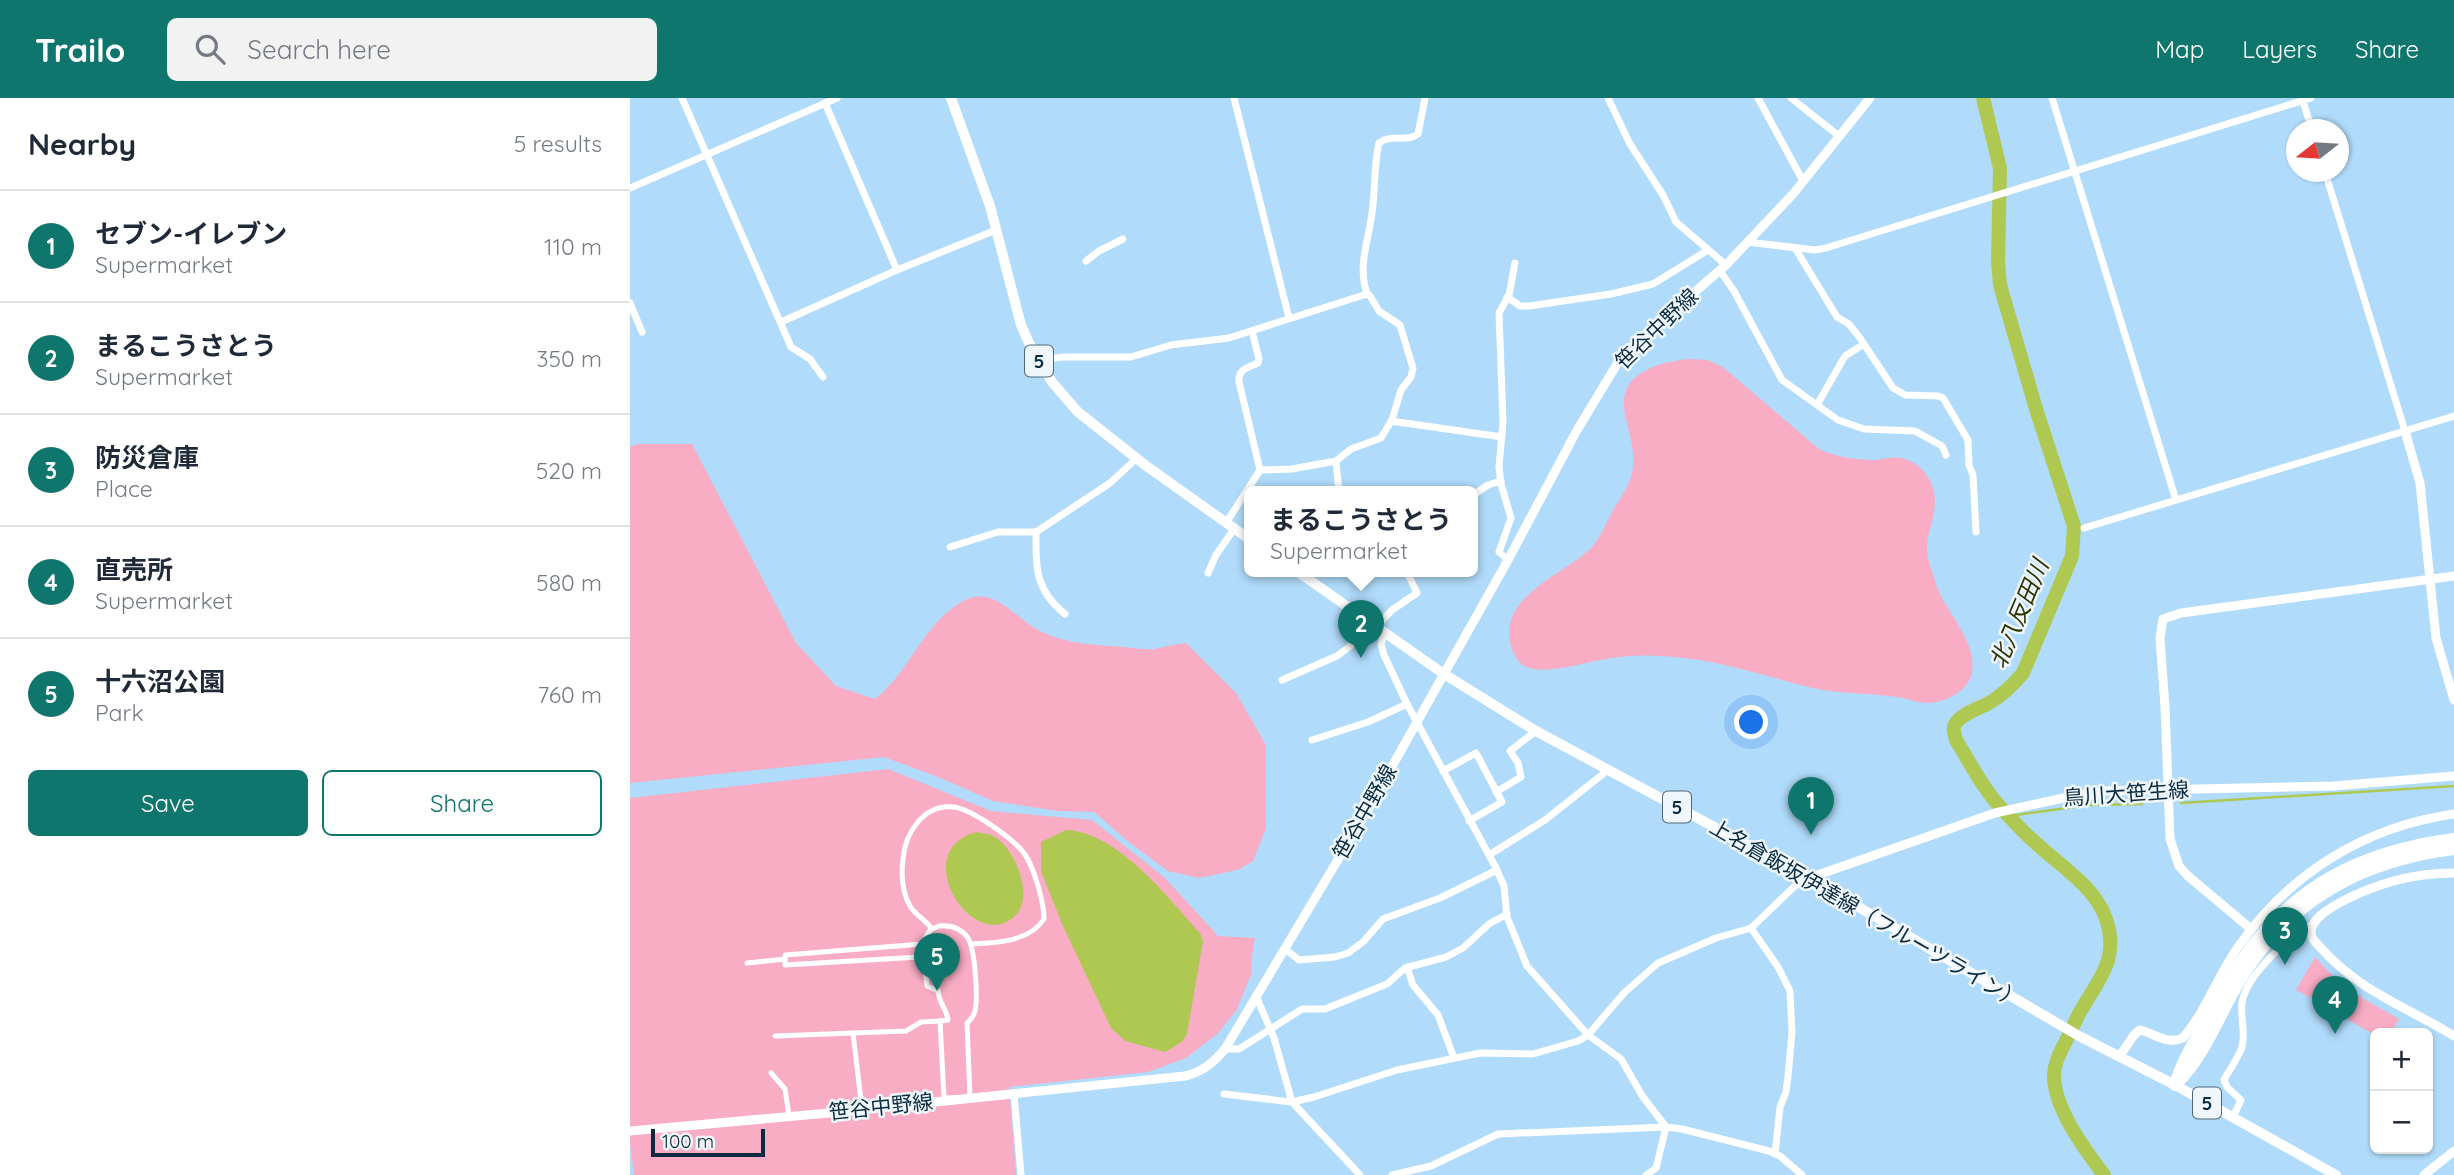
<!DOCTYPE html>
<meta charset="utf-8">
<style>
:root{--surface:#fff;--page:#f2f2f3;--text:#1f2937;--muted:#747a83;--line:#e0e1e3;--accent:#0f766e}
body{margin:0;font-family:Quicksand,"Noto Sans JP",sans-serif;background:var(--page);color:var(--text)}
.controls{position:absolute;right:21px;bottom:21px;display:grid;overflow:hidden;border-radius:10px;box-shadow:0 2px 5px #0004}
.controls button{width:63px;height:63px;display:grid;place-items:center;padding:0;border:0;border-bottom:2px solid var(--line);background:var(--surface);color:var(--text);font:35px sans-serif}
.compass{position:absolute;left:1656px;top:21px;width:63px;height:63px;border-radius:50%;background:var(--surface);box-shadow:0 2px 5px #0004;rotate:253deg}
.scale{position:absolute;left:21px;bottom:18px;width:114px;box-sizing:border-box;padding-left:7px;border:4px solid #0a2b3f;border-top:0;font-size:19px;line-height:24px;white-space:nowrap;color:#0a2b3f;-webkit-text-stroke:5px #eff7fc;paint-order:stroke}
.you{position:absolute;left:1122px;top:625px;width:24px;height:24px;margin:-18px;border:5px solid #fff;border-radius:50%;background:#1a73e8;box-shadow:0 0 0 10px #1a73e833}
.badge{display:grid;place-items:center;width:46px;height:46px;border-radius:50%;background:var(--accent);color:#fff;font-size:23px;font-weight:700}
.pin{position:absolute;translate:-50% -58px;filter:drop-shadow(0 2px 4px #0008)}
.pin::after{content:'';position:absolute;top:37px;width:24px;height:21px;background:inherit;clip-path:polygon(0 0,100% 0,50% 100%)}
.popup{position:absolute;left:614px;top:388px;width:234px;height:91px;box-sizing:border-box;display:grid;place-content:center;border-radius:10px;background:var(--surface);filter:drop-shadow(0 2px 5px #0005);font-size:23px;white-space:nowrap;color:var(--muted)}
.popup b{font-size:26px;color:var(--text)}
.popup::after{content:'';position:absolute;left:50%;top:100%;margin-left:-14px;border:14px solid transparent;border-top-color:var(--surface)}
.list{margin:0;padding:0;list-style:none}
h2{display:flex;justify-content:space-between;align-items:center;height:91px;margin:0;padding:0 28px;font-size:30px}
h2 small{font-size:23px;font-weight:400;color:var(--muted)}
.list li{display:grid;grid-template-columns:46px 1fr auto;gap:21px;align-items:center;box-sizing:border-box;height:112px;padding:0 28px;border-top:2px solid var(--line)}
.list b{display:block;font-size:26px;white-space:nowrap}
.list p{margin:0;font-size:23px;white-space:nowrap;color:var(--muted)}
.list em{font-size:23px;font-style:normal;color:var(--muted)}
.actions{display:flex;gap:14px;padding:21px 28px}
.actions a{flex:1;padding:16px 0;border:2px solid var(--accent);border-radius:10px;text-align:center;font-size:24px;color:var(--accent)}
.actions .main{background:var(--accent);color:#fff}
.icon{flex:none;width:38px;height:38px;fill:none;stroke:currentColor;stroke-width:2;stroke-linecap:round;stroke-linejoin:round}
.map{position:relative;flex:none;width:1824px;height:1077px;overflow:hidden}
header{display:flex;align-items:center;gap:42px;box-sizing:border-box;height:98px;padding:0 35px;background:var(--accent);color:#fff}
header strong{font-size:33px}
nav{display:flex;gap:38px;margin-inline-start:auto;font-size:24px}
.search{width:490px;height:63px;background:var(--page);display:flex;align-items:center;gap:18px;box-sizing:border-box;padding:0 24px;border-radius:10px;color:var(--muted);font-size:26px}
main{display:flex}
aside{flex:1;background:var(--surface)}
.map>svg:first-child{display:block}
.green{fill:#f8adc4}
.water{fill:#afc852}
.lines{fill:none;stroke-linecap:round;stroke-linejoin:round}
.stream{stroke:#afc852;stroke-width:2.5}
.river{stroke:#afc852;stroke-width:14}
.pedestrian{stroke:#fff;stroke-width:5}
.minor{stroke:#fff;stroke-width:7}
.tertiary{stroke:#fff;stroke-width:9}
.primary{stroke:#fff;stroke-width:10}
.motorway{stroke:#fff;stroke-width:12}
.labels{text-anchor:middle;stroke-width:5;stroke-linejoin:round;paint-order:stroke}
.shield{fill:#eff7fc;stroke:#4f6878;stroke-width:2}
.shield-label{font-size:19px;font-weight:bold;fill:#0a2b3f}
.street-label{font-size:21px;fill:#0a2b3f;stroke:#eff7fc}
.water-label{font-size:23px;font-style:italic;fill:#2b3301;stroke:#eff7fc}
</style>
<header>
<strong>Trailo</strong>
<div class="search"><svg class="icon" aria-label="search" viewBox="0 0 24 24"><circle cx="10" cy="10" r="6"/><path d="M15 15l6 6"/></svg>Search here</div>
<nav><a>Map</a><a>Layers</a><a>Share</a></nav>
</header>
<main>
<aside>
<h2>Nearby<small>5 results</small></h2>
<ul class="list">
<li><span class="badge">1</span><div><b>セブン-イレブン</b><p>Supermarket</p></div><em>110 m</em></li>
<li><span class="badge">2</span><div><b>まるこうさとう</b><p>Supermarket</p></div><em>350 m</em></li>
<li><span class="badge">3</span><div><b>防災倉庫</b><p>Place</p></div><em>520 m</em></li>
<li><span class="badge">4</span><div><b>直売所</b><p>Supermarket</p></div><em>580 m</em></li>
<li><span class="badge">5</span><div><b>十六沼公園</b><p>Park</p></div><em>760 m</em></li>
</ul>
<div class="actions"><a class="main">Save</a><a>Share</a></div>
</aside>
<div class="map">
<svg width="1824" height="1077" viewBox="0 0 1824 1077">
<rect width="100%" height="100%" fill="#b0dbfa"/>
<g class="green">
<path d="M 1058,261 L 1078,262 L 1094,270 L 1189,351 C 1206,359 1223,361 1241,362 C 1251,362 1261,358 1271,360 C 1291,364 1305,383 1305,403 C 1305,419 1297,435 1297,451 C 1297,462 1303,475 1306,486 C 1315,514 1347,542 1342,574 C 1339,593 1315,605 1296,605 C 1287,605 1276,600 1267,599 C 1239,595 1211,596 1183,590 C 1140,580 1099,565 1055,560 C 1030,557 1001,556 976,561 C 955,564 921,576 899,570 C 889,567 884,558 881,548 C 868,500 928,479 958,453 C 969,443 973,431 980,418 C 987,403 1002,387 1003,369 C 1005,348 997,330 994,310 C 990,274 1031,264 1058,261 Z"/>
<path d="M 8,346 L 62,346 L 166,545 L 206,588 L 245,601 C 280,574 294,523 335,502 C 366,487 388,524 414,535 C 439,546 465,547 493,549 C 503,550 515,552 525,551 C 535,549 545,546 556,545 L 606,595 L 636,647 L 636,730 L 623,763 L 610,771 L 589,776 L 569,780 L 538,773 L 500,745 L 464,714 L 428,713 L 363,703 L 308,679 L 254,659 L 0,685 L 0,349 Z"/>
<polygon points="258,671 361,713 462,722 535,780 588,838 625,840 621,863 622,874 606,913 587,936 556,960 518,974 379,989 386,1077 4,1077 0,1045 0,700"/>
<polygon points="1685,859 1710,886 1698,909 1666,892"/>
<polygon points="1713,889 1769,921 1761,935 1745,937 1701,912"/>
</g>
<g class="water">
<path d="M 436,732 C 488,734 537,799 570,835 L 573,843 L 557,936 L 552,944 L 535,954 L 495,943 L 481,930 L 432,826 L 411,773 L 411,744 Z"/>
<path d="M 347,734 C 352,735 359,736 363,738 C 385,749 405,799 385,818 C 343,858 276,752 347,734 Z"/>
</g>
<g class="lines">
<g class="stream">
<polyline points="1551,705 1824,688"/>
<polyline points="1379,718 1458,707 1512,706"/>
</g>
<path class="river" d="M 1353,0 L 1370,70 L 1368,164 L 1370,187 L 1406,311 L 1444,428 L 1442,458 L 1393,575 C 1383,587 1373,597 1359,605 C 1348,611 1332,615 1325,626 C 1322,631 1325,637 1326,642 C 1341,666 1354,693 1374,713 C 1385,725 1396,737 1408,747 C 1431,768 1466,790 1476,821 C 1490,861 1468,882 1450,914 C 1445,923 1441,934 1436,943 C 1430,955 1424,965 1424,978 C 1424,1010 1455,1052 1474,1077"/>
<g class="pedestrian">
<path d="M 309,828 C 320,827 331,830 338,840 C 345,851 349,904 344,916 C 342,921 340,922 337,925 L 340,999 L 314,1000 L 310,923 L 318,922 C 317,911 309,906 308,893 L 297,888 L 294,864 L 289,859 L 155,867 L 155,857 L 292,846 L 300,832 Z"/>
<path d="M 302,831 C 296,822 285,817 280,808 C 272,794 271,777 273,761 C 275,736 293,706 323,709 C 342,711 382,740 394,755 C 404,769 414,804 414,821 C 399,844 366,845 341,846"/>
<polyline points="117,865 155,861"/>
<polyline points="223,935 232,1011"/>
<polyline points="145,938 276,933 291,924 310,923"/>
<polyline points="141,975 155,991 159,1018"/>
</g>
<g class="minor">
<polyline points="52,0 161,249 180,261 193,279"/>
<polyline points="604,0 659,220"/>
<polyline points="978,0 1000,46 1033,97 1046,124 1096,167"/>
<polyline points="1128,0 1173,83"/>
<polyline points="1161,0 1209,38"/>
<polyline points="1422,0 1546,402"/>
<polyline points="1672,0 1682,32"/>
<polyline points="195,5 267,172"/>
<polyline points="1695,74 1775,333"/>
<polyline points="0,90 207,0"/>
<polyline points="1117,144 1185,152 1196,150 1681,0"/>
<polyline points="1165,150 1207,219 1219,226 1230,240 1263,290 1275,297 1308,298 1313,300 1338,342 1339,367 1343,377 1346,434"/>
<polyline points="456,163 469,153 493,141"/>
<polyline points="1090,173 1104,193 1152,282 1208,322 1234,331 1285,333 1312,348 1316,357"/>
<polyline points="877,199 890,208 899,208 981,196 1023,186 1078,152"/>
<polyline points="0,205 12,234"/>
<polyline points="151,224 267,172 366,132"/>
<path d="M 622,233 L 629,261 L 628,265 C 617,270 608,271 609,284 L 630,372 L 662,371 L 706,363 L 721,351 L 751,340 L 762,322 L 771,292 L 781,279 L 783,270 L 770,227 L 749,213 L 740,198 L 737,196"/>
<path d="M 408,262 L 433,259 L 501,259 L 541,247 L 599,240 L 737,196 C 728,169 737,148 741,121 C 746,96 743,70 749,45 C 762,35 776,45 788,36 L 795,0"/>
<polyline points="1187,307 1215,258 1234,246"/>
<polyline points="761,323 872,339"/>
<polyline points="706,363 709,394"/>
<polyline points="843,397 858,387 871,383"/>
<polyline points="596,425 630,372"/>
<polyline points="1454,430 1824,318"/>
<polyline points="320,449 368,434 406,434"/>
<polyline points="878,462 869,454 881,420 871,386 869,369 873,324 869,215 879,197 885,165"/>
<polyline points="578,475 586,457 604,431"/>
<path d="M 435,516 C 405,492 406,470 406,434 L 480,385 L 507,360"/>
<polyline points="754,535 751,546 754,557 777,606 866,770 874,788 877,819 897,868 958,937 991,961 1013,999 1036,1029 1052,1031 1139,1053 1150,1058 1172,1077"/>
<polyline points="652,582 707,558 747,528 762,512 787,495 777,474"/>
<polyline points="682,642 738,624 777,606"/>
<polyline points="813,673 846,655 872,704 839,723"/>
<polyline points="866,694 891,679 888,665 880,653 906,633"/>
<polyline points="859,757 915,722 978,672"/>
<polyline points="1121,830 1148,869 1160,893 1162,934 1158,978 1156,994 1150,1009 1145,1056"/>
<polyline points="655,851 669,862 705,859 718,855 733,844 753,821 810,800 867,772"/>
<polyline points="777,869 783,887 808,917 824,960"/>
<polyline points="626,898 644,940 662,1004 730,1077"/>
<polyline points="595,951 609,951 672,911 695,911 757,886 775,870 816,859 833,850 859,826 877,816"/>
<polyline points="384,996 391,1077"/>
<polyline points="594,996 662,1004 684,999 767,972 850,955 903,956 948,943 958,937 994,895 1028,865 1086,840 1121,830 1166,787 1179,780"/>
<path d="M 1603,1019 L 1611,1002 L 1597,989 L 1594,982 C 1600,971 1608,960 1612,949 C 1616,935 1610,919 1612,905 C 1616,878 1659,837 1684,826"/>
<polyline points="762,1077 801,1068 868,1036 1036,1029 1026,1070 1016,1077"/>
</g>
<g class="tertiary">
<polyline points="1775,333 1790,385 1806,540 1824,602"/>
<path d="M 1824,775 C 1785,775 1745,786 1711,804 C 1701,810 1683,819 1681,833 C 1680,840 1687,846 1691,850 C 1729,893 1777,909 1824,938"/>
<polyline points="1179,780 1365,715 1438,699 1477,693 1704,688 1824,678"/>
<polyline points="1621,831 1558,778 1549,768 1540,741 1535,609 1530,540 1533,521 1551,515 1824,478"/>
<path d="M 1489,959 L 1504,937 L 1510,932 C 1526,936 1537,947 1553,940 C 1576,913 1588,877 1608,849 C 1660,775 1734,729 1824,716"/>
<path d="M 0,1033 L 199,1015 L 555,978 C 573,974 584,964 595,951 L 737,713 L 878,462 L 946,334 L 987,266 L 1009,242 L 1096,167 L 1163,96 L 1240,0"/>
<polyline points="1794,1077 1824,1053"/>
</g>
<g class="primary">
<polyline points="321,0 360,108 391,227 399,245 422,284 448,314 515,367 619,441"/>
<polyline points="668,474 814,576 906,633 1179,780 1449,938 1545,987 1706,1077"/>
</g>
<g class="motorway">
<path d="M 1548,984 C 1575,957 1589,917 1609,884 C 1658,802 1731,763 1824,751"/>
<path d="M 1545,987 C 1554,956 1573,930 1589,902 C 1596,890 1602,877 1610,865 C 1663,787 1732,753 1824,741"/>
</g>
</g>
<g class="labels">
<g class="shield">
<rect x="395" y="247.5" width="28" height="31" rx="5"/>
<rect x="1033" y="693.5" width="28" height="31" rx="5"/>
<rect x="1563" y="989.5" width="28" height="31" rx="5"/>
</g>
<g class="shield-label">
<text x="409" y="270">5</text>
<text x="1047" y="716">5</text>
<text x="1577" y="1012">5</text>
</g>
<g class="street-label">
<text transform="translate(1027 231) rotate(-44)" y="7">笹谷中野線</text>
<text transform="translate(1496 696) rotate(-4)" y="7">鳥川大笹生線</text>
<text transform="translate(735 714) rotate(-60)" y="7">笹谷中野線</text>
<text transform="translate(1236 816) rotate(30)" y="7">上名倉飯坂伊達線（フルーツライン）</text>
<text transform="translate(251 1009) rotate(-6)" y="7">笹谷中野線</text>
</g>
<g class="water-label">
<text transform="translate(1389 516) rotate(-67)" y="8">北八反田川</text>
</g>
</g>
</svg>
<div class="controls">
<button>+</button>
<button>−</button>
</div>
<svg class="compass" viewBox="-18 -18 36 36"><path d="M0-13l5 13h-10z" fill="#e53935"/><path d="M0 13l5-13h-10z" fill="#747a83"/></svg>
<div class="scale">100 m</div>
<div class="you"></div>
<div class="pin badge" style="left:1181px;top:737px">1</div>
<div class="pin badge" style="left:731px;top:560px">2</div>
<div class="popup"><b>まるこうさとう</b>Supermarket</div>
<div class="pin badge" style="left:1655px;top:867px">3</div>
<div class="pin badge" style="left:1705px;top:936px">4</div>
<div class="pin badge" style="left:307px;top:893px">5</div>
</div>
</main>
